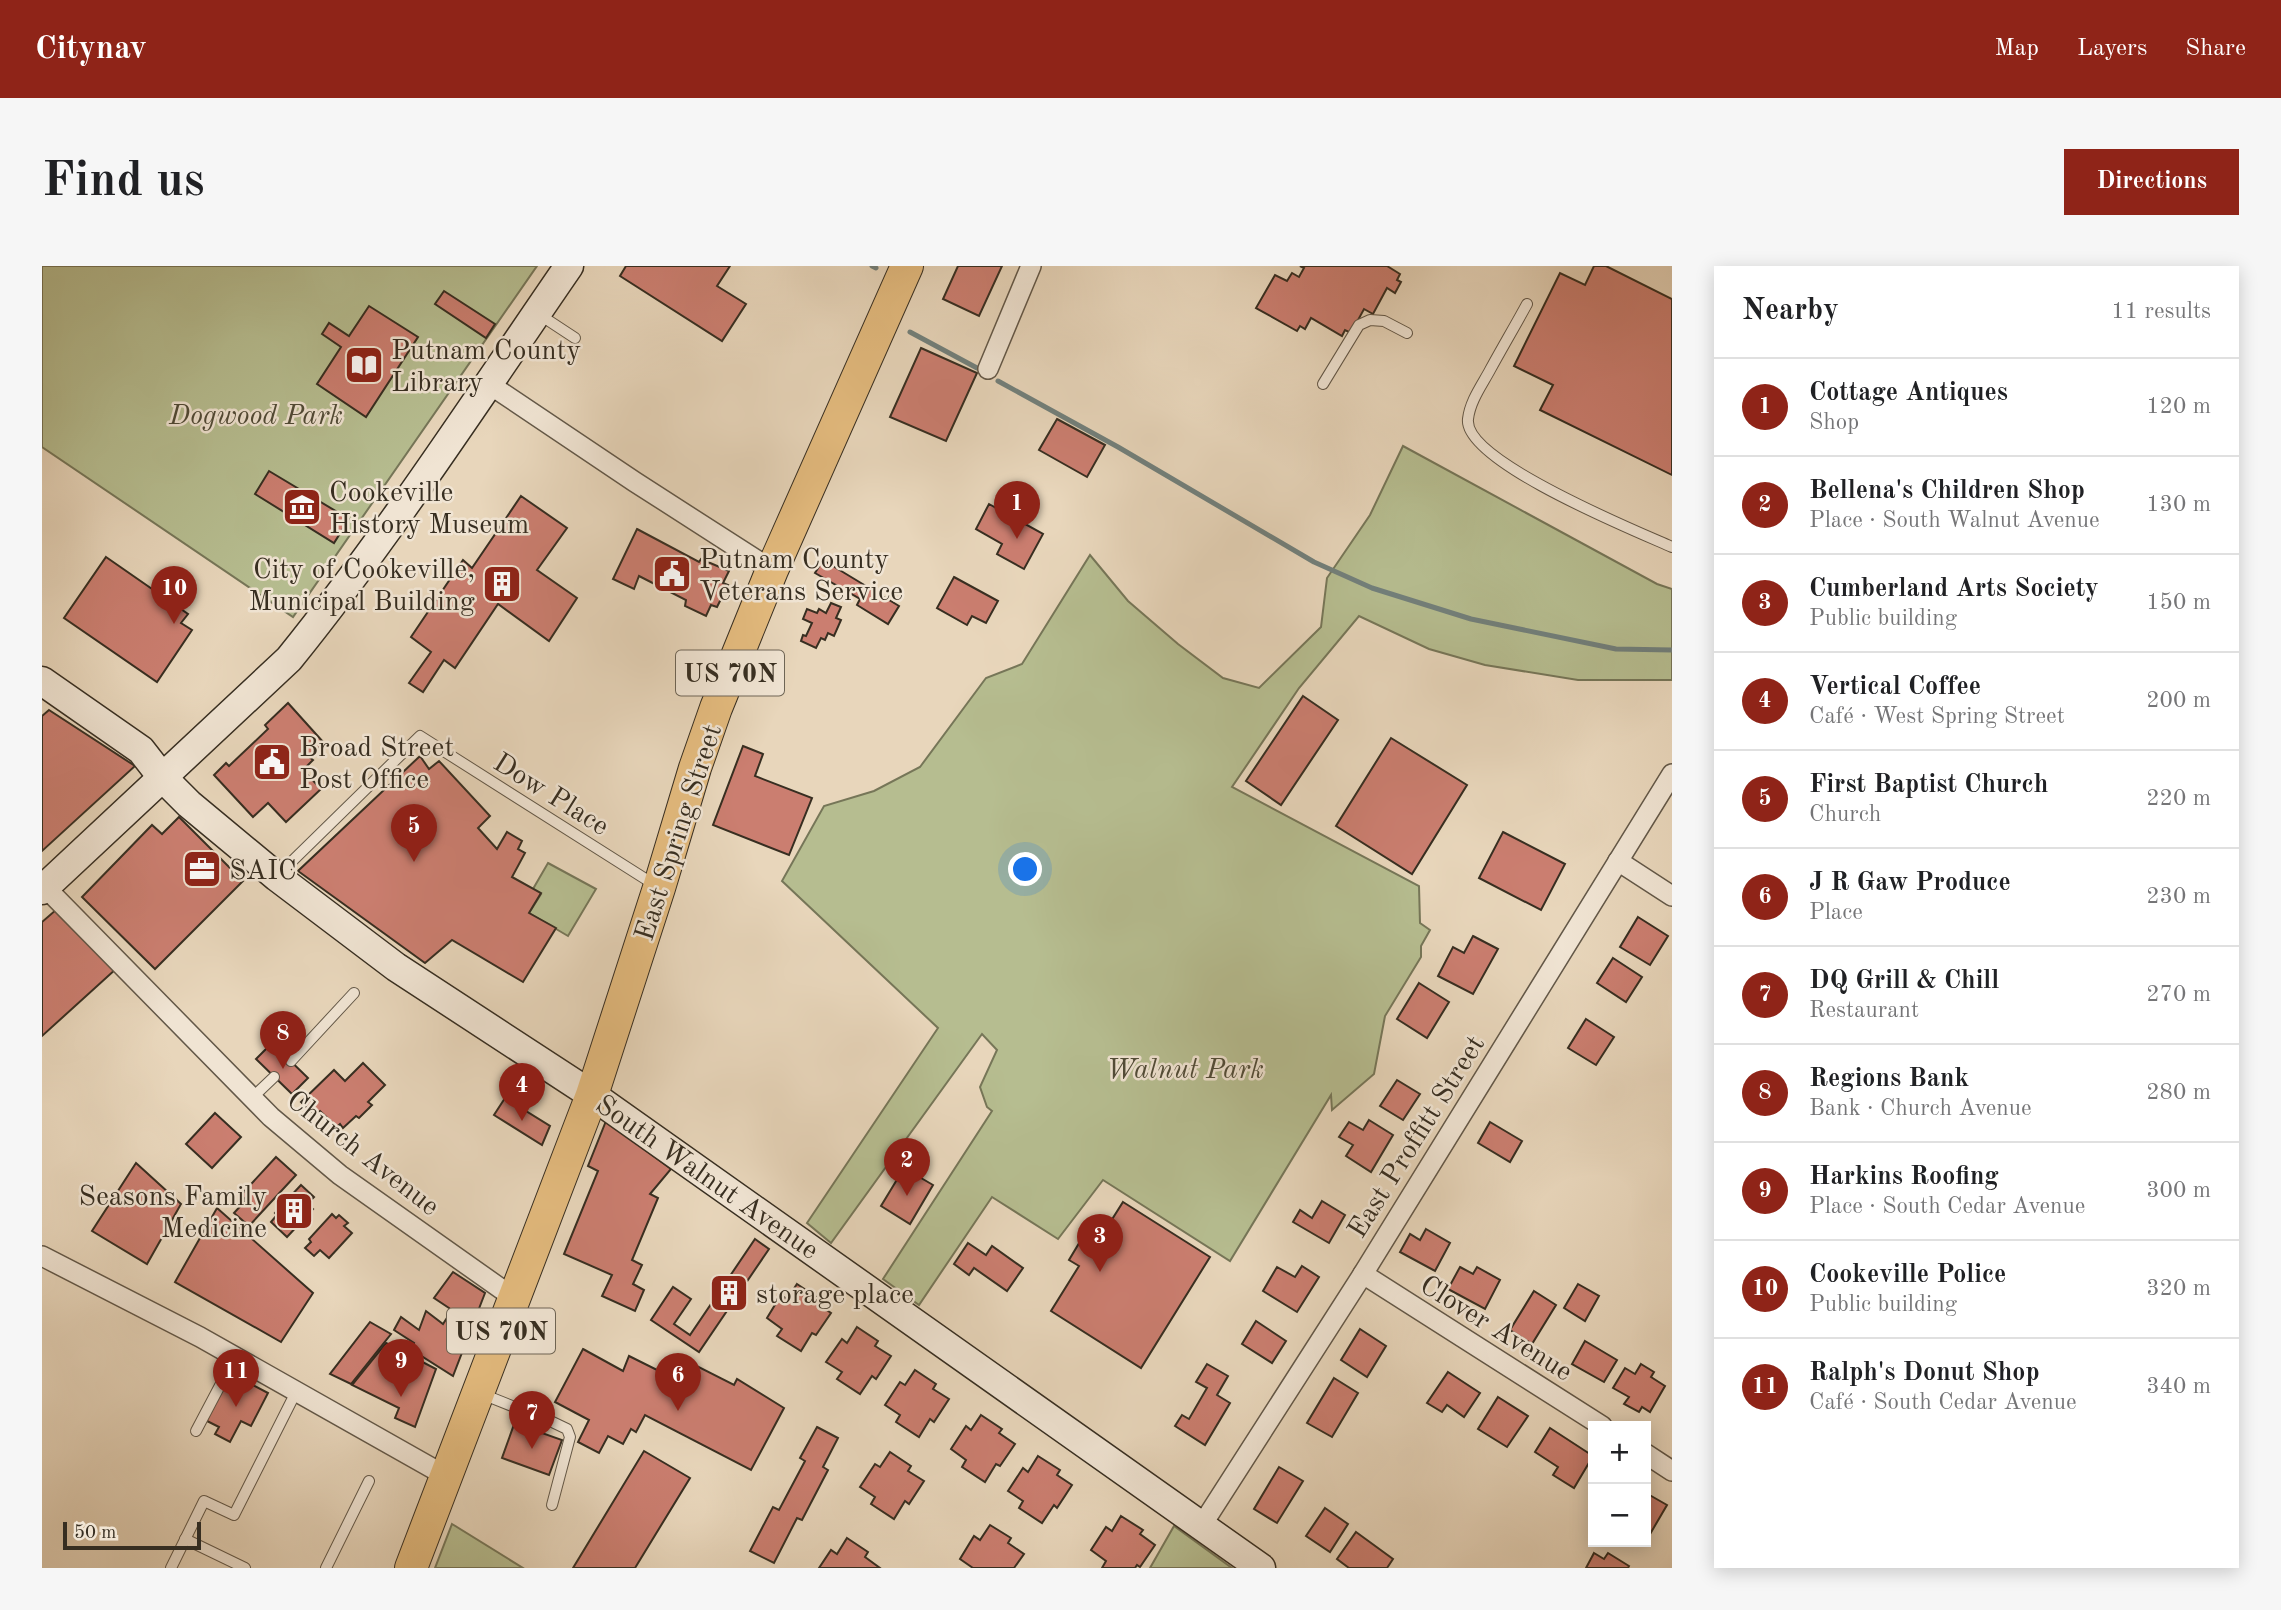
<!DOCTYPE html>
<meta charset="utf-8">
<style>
:root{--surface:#fff;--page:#f6f6f6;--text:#202124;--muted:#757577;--line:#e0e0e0;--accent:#8f2418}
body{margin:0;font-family:"Old Standard TT",serif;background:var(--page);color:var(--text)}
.controls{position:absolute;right:21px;bottom:21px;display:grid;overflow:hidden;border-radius:0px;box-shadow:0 4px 18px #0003}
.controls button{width:63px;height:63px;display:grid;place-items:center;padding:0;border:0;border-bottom:2px solid var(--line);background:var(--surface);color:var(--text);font:35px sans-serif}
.scale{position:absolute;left:21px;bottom:18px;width:138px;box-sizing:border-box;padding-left:7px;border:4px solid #372e21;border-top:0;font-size:19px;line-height:24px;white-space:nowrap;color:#372e21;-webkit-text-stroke:5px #f0e4d3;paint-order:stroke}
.you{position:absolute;left:984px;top:604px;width:24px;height:24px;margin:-18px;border:5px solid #fff;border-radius:50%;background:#1a73e8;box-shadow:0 0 0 10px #1a73e833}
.badge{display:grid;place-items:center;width:46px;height:46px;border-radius:50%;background:var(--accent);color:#fff;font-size:23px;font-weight:700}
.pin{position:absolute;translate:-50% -58px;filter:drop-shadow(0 2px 4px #0008)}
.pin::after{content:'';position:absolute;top:37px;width:24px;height:21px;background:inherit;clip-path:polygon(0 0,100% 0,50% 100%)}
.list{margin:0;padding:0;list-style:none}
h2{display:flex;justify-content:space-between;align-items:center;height:91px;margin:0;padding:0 28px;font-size:30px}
h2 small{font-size:23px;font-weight:400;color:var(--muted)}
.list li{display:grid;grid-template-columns:46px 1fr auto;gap:21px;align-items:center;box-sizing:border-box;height:98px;padding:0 28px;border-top:2px solid var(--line)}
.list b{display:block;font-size:26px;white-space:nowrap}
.list p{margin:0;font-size:23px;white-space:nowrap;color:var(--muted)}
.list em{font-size:23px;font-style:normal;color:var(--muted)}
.map{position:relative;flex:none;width:1630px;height:1302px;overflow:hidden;border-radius:0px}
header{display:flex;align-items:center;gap:42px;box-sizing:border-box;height:98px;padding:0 35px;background:var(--accent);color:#fff}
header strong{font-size:33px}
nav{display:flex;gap:38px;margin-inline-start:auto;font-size:24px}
.intro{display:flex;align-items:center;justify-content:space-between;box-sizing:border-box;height:168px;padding:0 42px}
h1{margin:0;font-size:49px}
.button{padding:18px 32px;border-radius:0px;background:var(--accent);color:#fff;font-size:24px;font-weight:700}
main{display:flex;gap:42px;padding:0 42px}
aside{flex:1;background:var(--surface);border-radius:0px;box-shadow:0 4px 18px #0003}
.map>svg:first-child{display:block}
.green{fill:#b6bd90;stroke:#767658;stroke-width:2}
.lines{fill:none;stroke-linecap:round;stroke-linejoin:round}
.stream{stroke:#72807c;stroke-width:5}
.building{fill:#cb7e70;stroke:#372e21;stroke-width:2}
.lane-casing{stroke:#635848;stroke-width:12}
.street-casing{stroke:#635848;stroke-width:22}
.secondary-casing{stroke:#372e21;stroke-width:31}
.primary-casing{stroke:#372e21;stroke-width:34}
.lane{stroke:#f0e4d3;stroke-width:10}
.street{stroke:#f0e4d3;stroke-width:19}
.secondary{stroke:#f0e4d3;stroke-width:28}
.primary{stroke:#e4bb7e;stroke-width:32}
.labels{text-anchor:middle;stroke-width:5;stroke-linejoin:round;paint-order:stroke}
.shield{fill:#f0e4d3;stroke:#6e6556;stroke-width:2}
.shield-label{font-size:26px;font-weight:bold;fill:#372e21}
.poi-label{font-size:28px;fill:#372e21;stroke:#f0e4d3;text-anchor:start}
.park-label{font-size:28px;font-style:italic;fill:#504b37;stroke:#f0e4d3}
.street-label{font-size:28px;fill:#372e21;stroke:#f0e4d3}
</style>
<header>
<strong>Citynav</strong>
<nav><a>Map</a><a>Layers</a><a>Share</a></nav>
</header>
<div class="intro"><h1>Find us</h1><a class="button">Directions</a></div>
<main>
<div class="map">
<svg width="1630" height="1302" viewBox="0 0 1630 1302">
<rect width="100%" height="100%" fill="#e8d6bb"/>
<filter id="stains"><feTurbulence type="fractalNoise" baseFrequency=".00286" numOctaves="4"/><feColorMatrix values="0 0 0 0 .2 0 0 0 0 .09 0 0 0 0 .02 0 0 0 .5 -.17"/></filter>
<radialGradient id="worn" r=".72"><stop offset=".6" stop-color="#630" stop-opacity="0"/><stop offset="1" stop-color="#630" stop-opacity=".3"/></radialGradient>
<g class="green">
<polygon points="0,0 495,0 251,351 0,181"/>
<polygon points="1361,180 1615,318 1630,323 1630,414 1536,414 1443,399 1387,383 1317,350 1257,422 1190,521 1377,620 1378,657 1388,664 1379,680 1379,691 1343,750 1332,808 1290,844 1289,829 1188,995 1061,914 1016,973 950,931 877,1039 841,1013 950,845 945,841 938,821 955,784 940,768 789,977 765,957 896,762 740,615 782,540 832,525 878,501 944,412 980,398 1048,289 1086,335 1136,378 1181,412 1217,422 1279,361 1285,312 1328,249"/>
<polygon points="506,597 554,623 526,670 487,647 499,628 491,623"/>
<polygon points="410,1258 481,1302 393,1302"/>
<polygon points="1132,1260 1190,1302 1108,1302"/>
</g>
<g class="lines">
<g class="stream">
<polyline points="830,0 834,2"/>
<polyline points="868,66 935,102"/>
<polyline points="956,115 1076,181 1272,296 1330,322 1429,353 1574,383 1630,384"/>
</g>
</g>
<g class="building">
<polygon points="584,0 688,0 675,20 704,38 680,75 578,10"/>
<polygon points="916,0 960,0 937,50 901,33"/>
<polygon points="1258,0 1345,0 1358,8 1355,14 1359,16 1353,27 1345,22 1331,48 1322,43 1309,67 1303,64 1300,70 1269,52 1263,63 1258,60 1255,65 1214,42 1233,9 1245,15 1250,7 1257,11 1262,2"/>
<polygon points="1552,0 1564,0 1630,33 1630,209 1498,144 1511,119 1472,100 1518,7 1543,19"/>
<polygon points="402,25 453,58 444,72 393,38"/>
<polygon points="327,40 376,71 324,151 275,118 299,81 280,68 287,57 307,70"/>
<polygon points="879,82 935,107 904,175 848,151"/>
<polygon points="1015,153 1063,179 1045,211 997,184"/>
<polygon points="227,205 307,253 292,277 213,228"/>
<polygon points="479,230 525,262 495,304 535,332 507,375 456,338 413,402 402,394 381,426 367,417 389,386 369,371 421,294 430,302"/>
<polygon points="947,238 1001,268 982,303 955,288 960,278 934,263"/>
<polygon points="595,263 657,296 659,293 687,305 681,317 686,319 675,341 669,339 664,350 643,340 644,334 597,310 592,323 571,313"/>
<polygon points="64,291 146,348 139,357 150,364 115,416 22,352"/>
<polygon points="781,294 857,340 846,358 815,339 818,333 773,307"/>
<polygon points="912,311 956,335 944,357 930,350 925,359 895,342"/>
<polygon points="789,337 799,341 794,352 799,354 792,370 786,367 783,374 779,372 774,382 759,375 761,369 764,370 770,357 761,353 765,343 775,347 777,343 784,347"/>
<polygon points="1261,430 1296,454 1239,539 1204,515"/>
<polygon points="246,437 282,477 267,491 271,494 261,504 279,523 244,556 226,537 211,551 172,509 184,497 187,500 226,463 223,459"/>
<polygon points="7,444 93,500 0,585 0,450"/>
<polygon points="1349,472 1425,519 1370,608 1294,560"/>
<polygon points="701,480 721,488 713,510 770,532 747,589 671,559"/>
<polygon points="378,490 387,503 397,495 448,550 436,562 455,583 465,566 480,575 476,583 483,587 470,611 499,627 487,647 514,662 481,716 410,674 383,697 256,605"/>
<polygon points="137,551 201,615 113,703 40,631 110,559 120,568"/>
<polygon points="1461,566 1523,598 1499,644 1437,612"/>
<polygon points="15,643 75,702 0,770 0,656"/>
<polygon points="1596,651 1626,670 1608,699 1578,681"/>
<polygon points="1431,670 1456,683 1431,728 1396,710 1411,681 1422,687"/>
<polygon points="1571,692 1600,711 1584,736 1555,717"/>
<polygon points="1377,717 1407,736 1385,772 1355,753"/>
<polygon points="1544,753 1572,771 1554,799 1526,782"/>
<polygon points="230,777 266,812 250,828 214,793"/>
<polygon points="321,797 343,819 326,836 330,839 317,852 314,850 301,862 298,858 295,861 278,845 273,849 259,836 292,804 303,815"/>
<polygon points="1355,814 1378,828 1361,854 1338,840"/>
<polygon points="463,832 508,860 500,879 452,849"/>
<polygon points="173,847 199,871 170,902 144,878"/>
<polygon points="1327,854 1351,869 1329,906 1304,890 1311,879 1297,871 1307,856 1321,864"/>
<polygon points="564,855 629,903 608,928 616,932 590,994 600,999 591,1018 602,1024 593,1045 560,1030 570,1009 522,988 556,905 546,900"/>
<polygon points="1448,856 1480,875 1468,896 1436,877"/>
<polygon points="234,891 254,909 207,960 192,947 204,934 199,929"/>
<polygon points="94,897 139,938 105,998 50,965"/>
<polygon points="862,902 891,919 868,958 839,940"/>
<polygon points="259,919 272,931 265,938 271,943 245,971 229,956 235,949 233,947"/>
<polygon points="1280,935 1303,949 1287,977 1251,956 1258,944 1270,952"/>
<polygon points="1081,936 1168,991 1099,1102 1009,1045 1037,1000 1027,994 1039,974 1052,982"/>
<polygon points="175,942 271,1027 239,1076 133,1016"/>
<polygon points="290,948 294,952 297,949 306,957 302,960 310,967 287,992 278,984 272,990 263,982 269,976 267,973"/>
<polygon points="1384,963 1408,977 1393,1005 1358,986 1368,968 1378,974"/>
<polygon points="713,973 727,983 657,1086 609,1054 631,1021 649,1033 632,1058 648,1069"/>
<polygon points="926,977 944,989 950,980 981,1002 965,1025 932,1002 927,1009 912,998"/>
<polygon points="1260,1000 1277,1011 1255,1046 1221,1025 1235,1001 1253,1011"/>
<polygon points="1418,1001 1431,1008 1435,1001 1458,1014 1443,1043 1406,1023"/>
<polygon points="411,1006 443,1027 411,1110 370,1084 372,1077 352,1064 359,1051 377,1064 384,1045 401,1058 410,1044 392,1032"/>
<polygon points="755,1018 776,1032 773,1036 789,1047 774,1069 770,1067 759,1085 735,1070 740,1063 725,1052 739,1029 745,1033"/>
<polygon points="1536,1018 1557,1030 1543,1055 1522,1042"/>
<polygon points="1492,1025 1514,1039 1490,1078 1468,1064"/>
<polygon points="1214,1055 1244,1075 1230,1097 1200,1078"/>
<polygon points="328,1056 349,1068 309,1118 288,1108"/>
<polygon points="815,1061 836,1075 833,1080 849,1090 834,1113 830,1110 818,1128 795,1113 800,1106 784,1096 800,1073 805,1077"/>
<polygon points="1318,1063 1344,1080 1325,1111 1299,1094"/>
<polygon points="1543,1075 1575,1094 1562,1116 1530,1098"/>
<polygon points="344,1077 394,1103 373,1161 353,1152 357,1142 310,1119"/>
<polygon points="541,1083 581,1105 587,1090 637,1115 647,1096 692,1119 695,1113 742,1142 709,1204 603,1149 594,1166 589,1163 581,1178 566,1170 557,1187 536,1176 547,1154 513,1136"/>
<polygon points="1165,1098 1186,1110 1175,1129 1188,1137 1163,1179 1133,1160 1140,1149 1147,1153 1165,1122 1154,1116"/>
<polygon points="1599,1098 1612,1106 1609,1111 1623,1120 1608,1146 1600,1141 1597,1146 1582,1138 1587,1131 1571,1122 1583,1102 1593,1108"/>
<polygon points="873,1104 894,1118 891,1123 907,1133 892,1156 888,1153 877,1171 854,1156 858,1149 843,1139 858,1116 863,1119"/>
<polygon points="1406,1106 1438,1127 1422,1151 1405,1139 1400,1146 1385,1137"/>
<polygon points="188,1107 226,1127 209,1160 199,1155 188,1176 173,1168 177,1161 163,1154"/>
<polygon points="1292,1112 1316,1127 1290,1171 1265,1157"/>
<polygon points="1456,1131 1486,1150 1465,1181 1436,1163"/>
<polygon points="486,1143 504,1149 497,1166 520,1174 507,1209 460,1192 475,1150 482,1152"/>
<polygon points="939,1149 960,1163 957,1167 973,1178 958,1200 954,1198 943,1216 920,1201 924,1194 909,1183 924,1160 929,1164"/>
<polygon points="775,1161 796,1172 781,1201 786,1204 760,1254 755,1252 732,1297 708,1285 731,1241 737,1244 763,1195 758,1192"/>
<polygon points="1508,1162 1551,1190 1532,1222 1511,1209 1516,1201 1493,1186"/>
<polygon points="602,1185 648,1212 593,1302 531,1302"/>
<polygon points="848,1186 869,1200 866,1205 882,1215 867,1238 863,1235 852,1253 829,1238 833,1231 818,1221 833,1198 838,1201"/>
<polygon points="996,1190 1018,1204 1015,1209 1030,1219 1015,1242 1012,1239 1000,1257 977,1242 981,1235 966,1225 981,1202 986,1206"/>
<polygon points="1237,1201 1261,1215 1235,1257 1212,1243"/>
<polygon points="1604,1227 1625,1239 1604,1275"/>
<polygon points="1283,1242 1306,1258 1288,1286 1264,1270"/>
<polygon points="1079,1250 1101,1264 1098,1268 1113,1279 1098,1301 1095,1299 1093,1302 1060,1302 1064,1295 1049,1284 1064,1261 1070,1265"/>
<polygon points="948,1259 969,1272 966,1277 982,1288 972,1302 931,1302 918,1293 932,1270 938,1274"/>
<polygon points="1314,1266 1351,1293 1345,1302 1307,1302 1295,1293"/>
<polygon points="805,1272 826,1286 823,1291 838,1302 777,1302 789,1284 795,1288"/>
<polygon points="1552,1287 1562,1293 1566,1287 1587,1300 1586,1302 1544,1302"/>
</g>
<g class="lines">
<g class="lane-casing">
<g id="lane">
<path d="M 1485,38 C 1473,60 1460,82 1448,104 C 1440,119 1428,135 1426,153 C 1421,195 1594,265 1630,281"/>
<polyline points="498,49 533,72"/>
<polyline points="1281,118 1317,59 1328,54 1342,55 1365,67"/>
<polyline points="237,608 378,470 613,619"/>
<polyline points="249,795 312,727"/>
<polyline points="210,832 232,811"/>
<polyline points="440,1128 485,1146"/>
<polyline points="502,1152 525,1163 528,1171 510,1239"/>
<polyline points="154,1165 193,1091"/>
<polyline points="143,1273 203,1302"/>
<polyline points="129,1302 162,1235 192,1249 254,1126"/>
<polyline points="284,1302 327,1215"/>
</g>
</g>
<g class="street-casing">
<g id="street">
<polyline points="946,103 989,0"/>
<polyline points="447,118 593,216 730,304"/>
<polyline points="1576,595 1630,630"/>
<polyline points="3,621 229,851 298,909 472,1032"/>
<polyline points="0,990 158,1071 404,1210"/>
<polyline points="1321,1008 1560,1160"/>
<polyline points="1604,1188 1630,1205"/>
<polyline points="1160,1259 1321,1008 1630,508"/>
</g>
</g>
<g class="secondary-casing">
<g id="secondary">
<polyline points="0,415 99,484 120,511 147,538 235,611 354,701 550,829 1219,1302"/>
<path d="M 0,624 L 247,393 C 348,268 436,132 527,0"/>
</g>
</g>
<g class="primary-casing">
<polyline id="primary" points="369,1302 550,829 617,622 653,502 674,442 730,304 865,0"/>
</g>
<use href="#lane" class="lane"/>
<use href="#street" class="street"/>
<use href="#secondary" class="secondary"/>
<use href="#primary" class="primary"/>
</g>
<defs>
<g id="library-square" transform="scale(2.0125)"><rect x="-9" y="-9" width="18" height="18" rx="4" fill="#8f2418" stroke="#f0e4d3"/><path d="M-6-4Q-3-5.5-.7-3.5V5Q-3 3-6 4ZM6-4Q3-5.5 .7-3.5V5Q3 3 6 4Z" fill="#fff"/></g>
<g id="museum-square" transform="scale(2.0125)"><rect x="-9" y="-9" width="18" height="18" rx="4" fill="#8f2418" stroke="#f0e4d3"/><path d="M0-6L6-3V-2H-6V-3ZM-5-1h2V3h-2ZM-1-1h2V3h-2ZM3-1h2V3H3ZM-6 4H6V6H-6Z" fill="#fff"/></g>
<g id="civic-square" transform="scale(2.0125)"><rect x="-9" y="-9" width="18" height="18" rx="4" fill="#8f2418" stroke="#f0e4d3"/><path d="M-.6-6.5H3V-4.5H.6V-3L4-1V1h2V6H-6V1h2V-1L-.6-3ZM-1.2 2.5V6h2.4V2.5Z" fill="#fff"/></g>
<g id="building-square" transform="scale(2.0125)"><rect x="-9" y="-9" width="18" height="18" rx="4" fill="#8f2418" stroke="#f0e4d3"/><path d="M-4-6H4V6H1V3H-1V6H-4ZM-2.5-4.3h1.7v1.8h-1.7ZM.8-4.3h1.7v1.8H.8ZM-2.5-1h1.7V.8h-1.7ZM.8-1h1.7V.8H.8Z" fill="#fff"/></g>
<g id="office-square" transform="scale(2.0125)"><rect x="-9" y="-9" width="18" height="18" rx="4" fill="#8f2418" stroke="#f0e4d3"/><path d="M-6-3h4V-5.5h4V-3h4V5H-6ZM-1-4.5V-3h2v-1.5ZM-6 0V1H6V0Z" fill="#fff"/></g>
</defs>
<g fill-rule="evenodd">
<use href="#library-square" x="322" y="99"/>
<use href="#museum-square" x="260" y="241"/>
<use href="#civic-square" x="630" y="308"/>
<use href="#building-square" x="460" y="318"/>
<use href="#civic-square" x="230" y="496"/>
<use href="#office-square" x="160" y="603"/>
<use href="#building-square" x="252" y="945"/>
<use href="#building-square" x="687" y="1027"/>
</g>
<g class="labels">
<g class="shield">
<rect x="634" y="384.5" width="108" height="45" rx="5"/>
<rect x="405" y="1042.5" width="108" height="45" rx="5"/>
</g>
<g class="shield-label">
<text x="688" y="416">US 70N</text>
<text x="459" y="1074">US 70N</text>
</g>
<g class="poi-label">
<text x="349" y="93">Putnam County<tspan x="349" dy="32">Library</tspan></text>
<text x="287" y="235">Cookeville<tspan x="287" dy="32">History Museum</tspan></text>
<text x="657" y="302">Putnam County<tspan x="657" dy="32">Veterans Service</tspan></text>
<text x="433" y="312" text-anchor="end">City of Cookeville,<tspan x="433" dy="32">Municipal Building</tspan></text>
<text x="257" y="490">Broad Street<tspan x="257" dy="32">Post Office</tspan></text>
<text x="187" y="613">SAIC</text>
<text x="225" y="939" text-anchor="end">Seasons Family<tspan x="225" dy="32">Medicine</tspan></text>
<text x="714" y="1037">storage place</text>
</g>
<g class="park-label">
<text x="214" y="158">Dogwood Park</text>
<text x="1143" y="812">Walnut Park</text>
</g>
<g class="street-label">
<text transform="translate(510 527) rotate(32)" y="10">Dow Place</text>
<text transform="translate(635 566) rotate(-72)" y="10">East Spring Street</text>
<text transform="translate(1373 870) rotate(-58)" y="10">East Proffitt Street</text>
<text transform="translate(322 886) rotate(38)" y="10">Church Avenue</text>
<text transform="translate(666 910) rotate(35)" y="10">South Walnut Avenue</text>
<text transform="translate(1455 1061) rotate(32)" y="10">Clover Avenue</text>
</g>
</g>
<rect width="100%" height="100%" filter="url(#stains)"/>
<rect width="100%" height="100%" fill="url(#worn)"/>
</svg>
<div class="controls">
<button>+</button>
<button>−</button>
</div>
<div class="scale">50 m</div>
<div class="you"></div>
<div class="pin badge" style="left:975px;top:273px">1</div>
<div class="pin badge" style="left:865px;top:930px">2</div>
<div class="pin badge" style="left:1058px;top:1006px">3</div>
<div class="pin badge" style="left:480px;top:855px">4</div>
<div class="pin badge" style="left:372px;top:596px">5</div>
<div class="pin badge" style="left:636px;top:1145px">6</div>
<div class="pin badge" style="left:490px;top:1183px">7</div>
<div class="pin badge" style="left:241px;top:803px">8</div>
<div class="pin badge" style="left:359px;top:1131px">9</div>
<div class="pin badge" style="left:132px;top:358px">10</div>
<div class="pin badge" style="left:194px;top:1141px">11</div>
</div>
<aside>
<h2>Nearby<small>11 results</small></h2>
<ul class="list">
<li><span class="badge">1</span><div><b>Cottage Antiques</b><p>Shop</p></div><em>120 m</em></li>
<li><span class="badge">2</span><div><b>Bellena's Children Shop</b><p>Place · South Walnut Avenue</p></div><em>130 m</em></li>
<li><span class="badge">3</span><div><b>Cumberland Arts Society</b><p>Public building</p></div><em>150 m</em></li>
<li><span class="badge">4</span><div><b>Vertical Coffee</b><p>Café · West Spring Street</p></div><em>200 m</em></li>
<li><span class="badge">5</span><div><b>First Baptist Church</b><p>Church</p></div><em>220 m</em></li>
<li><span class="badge">6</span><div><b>J R Gaw Produce</b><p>Place</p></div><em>230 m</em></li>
<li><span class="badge">7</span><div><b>DQ Grill &amp; Chill</b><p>Restaurant</p></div><em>270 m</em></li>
<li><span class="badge">8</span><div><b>Regions Bank</b><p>Bank · Church Avenue</p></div><em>280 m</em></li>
<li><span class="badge">9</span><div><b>Harkins Roofing</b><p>Place · South Cedar Avenue</p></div><em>300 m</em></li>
<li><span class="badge">10</span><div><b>Cookeville Police</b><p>Public building</p></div><em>320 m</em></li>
<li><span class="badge">11</span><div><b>Ralph's Donut Shop</b><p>Café · South Cedar Avenue</p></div><em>340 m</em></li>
</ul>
</aside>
</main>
